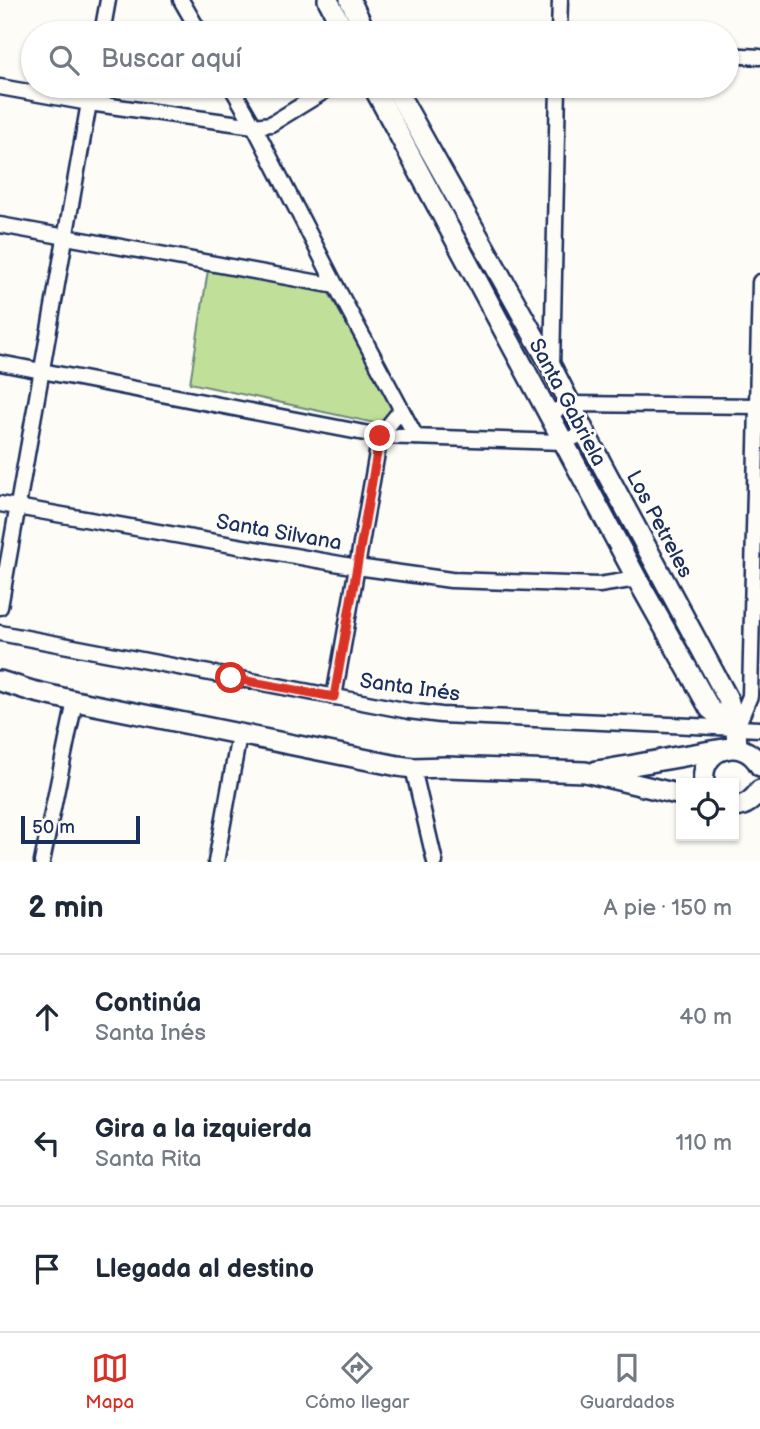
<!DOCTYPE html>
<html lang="es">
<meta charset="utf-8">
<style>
:root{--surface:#fff;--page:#f2f2f3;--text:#1f2937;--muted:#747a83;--line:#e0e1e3;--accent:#d93025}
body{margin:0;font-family:"Balsamiq Sans",sans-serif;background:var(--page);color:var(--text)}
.controls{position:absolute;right:21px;bottom:21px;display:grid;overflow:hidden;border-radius:0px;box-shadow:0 2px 5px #0004}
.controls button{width:63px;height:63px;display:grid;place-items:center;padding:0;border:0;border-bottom:2px solid var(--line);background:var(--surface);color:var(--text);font:35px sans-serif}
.scale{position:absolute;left:21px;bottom:18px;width:119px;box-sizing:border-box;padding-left:7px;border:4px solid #1b2f5e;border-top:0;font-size:19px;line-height:24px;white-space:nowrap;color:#1b2f5e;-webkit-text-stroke:5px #fdfcf7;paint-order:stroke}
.stop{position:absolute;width:21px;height:21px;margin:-16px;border:5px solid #d93025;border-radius:50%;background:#fff}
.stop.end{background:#d93025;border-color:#fff;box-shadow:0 2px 7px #0008}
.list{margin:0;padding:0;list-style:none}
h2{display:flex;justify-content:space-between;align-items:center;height:91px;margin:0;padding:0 28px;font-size:30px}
h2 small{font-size:23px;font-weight:400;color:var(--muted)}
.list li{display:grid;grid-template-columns:46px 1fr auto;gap:21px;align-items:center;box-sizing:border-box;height:126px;padding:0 28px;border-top:2px solid var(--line)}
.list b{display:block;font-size:26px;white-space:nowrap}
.list p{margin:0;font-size:23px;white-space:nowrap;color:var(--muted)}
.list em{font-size:23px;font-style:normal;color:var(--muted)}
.icon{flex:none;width:38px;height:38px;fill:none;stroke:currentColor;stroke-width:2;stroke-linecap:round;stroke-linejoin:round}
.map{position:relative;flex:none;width:760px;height:862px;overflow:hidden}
.search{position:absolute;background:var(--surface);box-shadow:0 2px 5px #0004;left:21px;right:21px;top:21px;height:77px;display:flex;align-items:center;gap:18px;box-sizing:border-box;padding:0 24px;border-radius:38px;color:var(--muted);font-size:26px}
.sheet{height:469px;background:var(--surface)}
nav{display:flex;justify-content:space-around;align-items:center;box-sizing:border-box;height:98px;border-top:2px solid var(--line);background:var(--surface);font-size:19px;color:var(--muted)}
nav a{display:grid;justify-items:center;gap:4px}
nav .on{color:var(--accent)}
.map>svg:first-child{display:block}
.green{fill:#c0e099;stroke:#6e887c;stroke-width:2}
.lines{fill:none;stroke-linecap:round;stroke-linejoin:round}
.street-casing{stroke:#1b2f5e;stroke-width:19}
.secondary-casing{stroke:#1b2f5e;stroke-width:24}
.street{stroke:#fdfcf7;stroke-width:14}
.secondary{stroke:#fdfcf7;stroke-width:19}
.route{stroke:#d93025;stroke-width:9}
.labels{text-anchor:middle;stroke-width:6;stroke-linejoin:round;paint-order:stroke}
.street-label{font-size:21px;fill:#1b2f5e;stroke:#fdfcf7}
</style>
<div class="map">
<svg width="760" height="862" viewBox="0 0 760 862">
<rect width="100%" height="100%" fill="#fdfcf7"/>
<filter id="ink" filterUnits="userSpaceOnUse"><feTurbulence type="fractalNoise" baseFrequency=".0143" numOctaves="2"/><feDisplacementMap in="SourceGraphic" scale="14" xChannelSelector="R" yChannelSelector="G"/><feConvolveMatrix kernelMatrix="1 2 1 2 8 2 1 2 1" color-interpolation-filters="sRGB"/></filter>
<g filter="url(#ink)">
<polygon class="green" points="208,270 329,293 394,410 379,424 190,383"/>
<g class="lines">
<g class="street-casing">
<g id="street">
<polyline points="181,0 200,33"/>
<polyline points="102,33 108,0"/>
<polyline points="559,33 560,0"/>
<polyline points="727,55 760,57"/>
<polyline points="231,86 254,126 336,286 416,437"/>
<polyline points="0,87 89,103 254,126 271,124 333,86"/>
<polyline points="0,225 336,286"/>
<polyline points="0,363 380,436 563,442 585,433"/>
<polyline points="552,368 558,86"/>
<polyline points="548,414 570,404 760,406"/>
<polyline points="0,504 357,567 451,580 599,585 637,579"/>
<polyline points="0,607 92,86"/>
<polyline points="0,633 409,711 441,715 760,729"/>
<polyline points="334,697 380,436 401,410"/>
<polyline points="736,729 750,696 760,282"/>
<polyline points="413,768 435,862"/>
<polyline points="42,862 75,701"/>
<polyline points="216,862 239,735"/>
</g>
</g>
<g class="secondary-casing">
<g id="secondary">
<polyline points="328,0 345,33"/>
<polyline points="350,0 366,33"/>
<polyline points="373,86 637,579 710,709 736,729"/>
<polyline points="394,86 552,368 585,433 728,699 736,729 737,748"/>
<polyline points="0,681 32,691 75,701 398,766 413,768 446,767 585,772 681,795"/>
<path d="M 597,771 C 640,765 682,755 726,749"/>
<path d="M 704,783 C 699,748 743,734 760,766"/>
<path d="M 734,807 C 746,806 753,800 760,790"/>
</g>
</g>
<use href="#street" class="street"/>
<use href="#secondary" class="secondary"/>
</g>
</g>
<g class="lines" filter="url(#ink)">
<polyline class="route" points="231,678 334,697 380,436"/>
</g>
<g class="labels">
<g class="street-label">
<text transform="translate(568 402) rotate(62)" y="7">Santa Gabriela</text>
<text transform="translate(660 524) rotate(62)" y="7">Los Petreles</text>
<text transform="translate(279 532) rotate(10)" y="7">Santa Silvana</text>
<text transform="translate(410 687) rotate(8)" y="7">Santa Inés</text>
</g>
</g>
</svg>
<div class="controls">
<button><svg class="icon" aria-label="locate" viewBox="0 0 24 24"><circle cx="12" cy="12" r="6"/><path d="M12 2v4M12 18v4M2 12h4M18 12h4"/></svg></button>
</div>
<div class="scale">50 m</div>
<div class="stop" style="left:231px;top:678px"></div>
<div class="stop end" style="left:380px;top:436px"></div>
<div class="search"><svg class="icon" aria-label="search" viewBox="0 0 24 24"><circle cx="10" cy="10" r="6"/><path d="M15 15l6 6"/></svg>Buscar aquí</div>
</div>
<section class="sheet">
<h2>2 min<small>A pie · 150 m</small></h2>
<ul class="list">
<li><svg class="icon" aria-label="ahead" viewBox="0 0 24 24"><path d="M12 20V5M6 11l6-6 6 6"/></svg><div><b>Continúa</b><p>Santa Inés</p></div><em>40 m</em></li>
<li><svg class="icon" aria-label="left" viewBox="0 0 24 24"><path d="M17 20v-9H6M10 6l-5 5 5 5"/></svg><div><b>Gira a la izquierda</b><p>Santa Rita</p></div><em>110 m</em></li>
<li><svg class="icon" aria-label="arrive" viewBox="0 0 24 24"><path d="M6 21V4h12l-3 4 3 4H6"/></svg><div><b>Llegada al destino</b></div></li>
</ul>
</section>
<nav>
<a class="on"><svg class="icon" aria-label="map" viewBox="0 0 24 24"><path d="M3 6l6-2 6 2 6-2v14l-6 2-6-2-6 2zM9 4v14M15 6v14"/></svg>Mapa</a>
<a><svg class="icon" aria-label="directions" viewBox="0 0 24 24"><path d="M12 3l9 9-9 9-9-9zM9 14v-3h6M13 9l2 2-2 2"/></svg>Cómo llegar</a>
<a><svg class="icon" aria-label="saved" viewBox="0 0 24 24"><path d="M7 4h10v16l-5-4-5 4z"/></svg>Guardados</a>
</nav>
